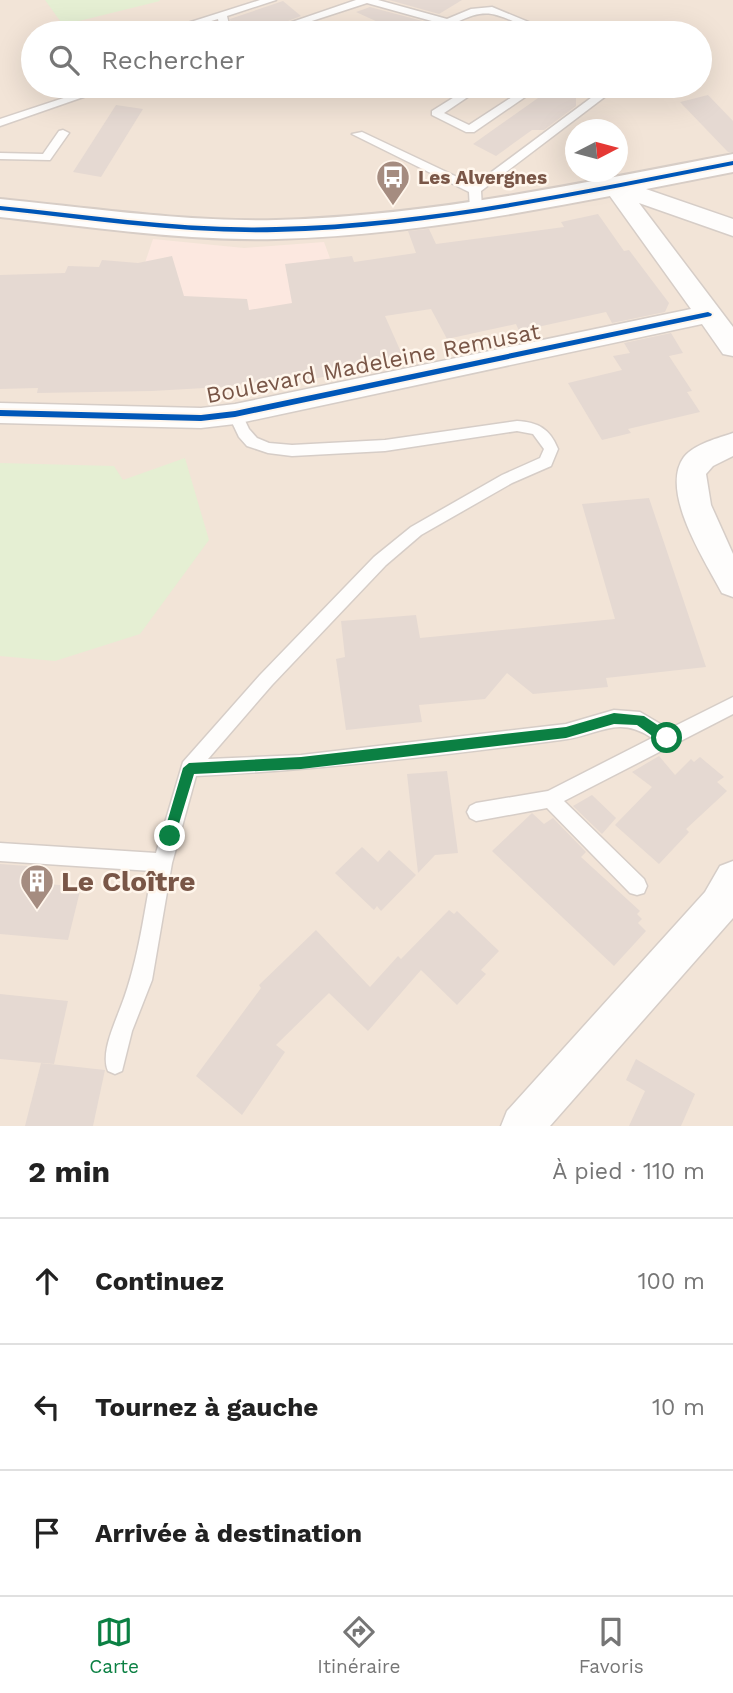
<!DOCTYPE html>
<html lang="fr">
<meta charset="utf-8">
<style>
:root{--surface:#fff;--page:#f2f2f2;--text:#222;--muted:#767676;--line:#e0e0e0;--accent:#0b8043}
body{margin:0;font-family:"Work Sans",sans-serif;background:var(--page);color:var(--text)}
.compass{position:absolute;left:565px;top:119px;width:63px;height:63px;border-radius:50%;background:var(--surface);box-shadow:0 7px 28px #0002;rotate:84deg}
.stop{position:absolute;width:21px;height:21px;margin:-16px;border:5px solid #0b8043;border-radius:50%;background:#fff}
.stop.end{background:#0b8043;border-color:#fff;box-shadow:0 2px 7px #0008}
.list{margin:0;padding:0;list-style:none}
h2{display:flex;justify-content:space-between;align-items:center;height:91px;margin:0;padding:0 28px;font-size:30px}
h2 small{font-size:23px;font-weight:400;color:var(--muted)}
.list li{display:grid;grid-template-columns:46px 1fr auto;gap:21px;align-items:center;box-sizing:border-box;height:126px;padding:0 28px;border-top:2px solid var(--line)}
.list b{display:block;font-size:26px;white-space:nowrap}
.list em{font-size:23px;font-style:normal;color:var(--muted)}
.icon{flex:none;width:38px;height:38px;fill:none;stroke:currentColor;stroke-width:2;stroke-linecap:round;stroke-linejoin:round}
.map{position:relative;flex:none;width:733px;height:1126px;overflow:hidden}
.search{position:absolute;background:var(--surface);box-shadow:0 7px 28px #0002;left:21px;right:21px;top:21px;height:77px;display:flex;align-items:center;gap:18px;box-sizing:border-box;padding:0 24px;border-radius:38px;color:var(--muted);font-size:26px}
.sheet{height:469px;background:var(--surface)}
nav{display:flex;justify-content:space-around;align-items:center;box-sizing:border-box;height:98px;border-top:2px solid var(--line);background:var(--surface);font-size:19px;color:var(--muted)}
nav a{display:grid;justify-items:center;gap:4px}
nav .on{color:var(--accent)}
.map>svg:first-child{display:block}
.residential{fill:#f2e4d7;fill-rule:evenodd}
.commercial{fill:#fce8e0}
.green{fill:#e5efd3}
.building{fill:#e5d9d2}
.lines{fill:none;stroke-linecap:round;stroke-linejoin:round}
.lane-casing{stroke:#d6cdc7;stroke-width:3}
.street-casing{stroke:#d6cdc7;stroke-width:3}
.secondary-casing{stroke:#d7cdc6;stroke-width:4}
.lane{fill:#fefdfc;fill-rule:evenodd}
.street{fill:#fefdfc;fill-rule:evenodd}
.secondary{fill:#fefdfc;fill-rule:evenodd}
.cycleway-casing{stroke:#fff6ec;stroke-width:4}
.cycleway{fill:#0057b8;fill-rule:evenodd}
.route{fill:#0b8043}
.labels{text-anchor:middle;stroke-width:5;stroke-linejoin:round;paint-order:stroke}
.far-poi-label{font-size:19px;font-weight:bold;fill:#795647;stroke:#fff6ec;text-anchor:start}
.street-label{font-size:23px;fill:#795647;stroke:#fff6ec}
.near-poi-label{font-size:28px;font-weight:bold;fill:#795647;stroke:#fff6ec;text-anchor:start}
</style>
<div class="map">
<svg width="733" height="1126" viewBox="0 0 733 1126">
<rect width="100%" height="100%" fill="#f8f1ea"/>
<path class="residential" d="M 0,0 L 733,0 L 733,1126 L 0,1126 ZM 33,33 L 700,33 L 700,86 L 33,86 ZM 576,130 L 618,130 L 618,172 L 576,172 Z"/>
<polygon class="commercial" points="153,239 244,248 324,242 350,313 127,316"/>
<g class="green">
<polygon points="45,0 159,0 160,1 63,25"/>
<polygon points="185,458 209,540 140,634 55,661 0,656 0,463 114,466 123,480"/>
</g>
<g class="building">
<polygon points="389,0 462,0 439,14"/>
<polygon points="283,1 301,16 257,33 233,33 230,19"/>
<polygon points="370,7 426,22 402,33 356,12"/>
<polygon points="555,86 576,86 576,106 544,130 532,130 496,156 473,144"/>
<polygon points="708,95 733,121 733,152 728,152 680,102"/>
<polygon points="116,105 143,109 101,177 73,172"/>
<polygon points="598,214 624,251 629,250 669,303 665,312 612,323 606,312 519,331 516,324 447,339 431,309 385,316 404,359 282,386 279,379 222,387 152,391 37,393 38,388 0,389 0,275 65,273 68,266 99,267 102,260 138,263 172,256 184,296 247,299 249,310 292,303 285,264 352,256 354,262 416,253 408,231 429,229 436,244 564,227 561,222"/>
<polygon points="671,333 683,353 669,356 692,391 687,392 700,412 628,429 631,433 602,440 568,383 622,370 613,356 630,353 624,343"/>
<polygon points="649,498 706,667 606,678 608,687 533,694 507,673 485,699 419,705 422,722 346,730 336,659 345,657 341,621 416,615 420,638 615,619 582,504"/>
<polygon points="659,756 675,775 691,759 694,762 700,757 724,777 717,782 727,791 686,829 689,832 659,864 615,825 652,787 632,772"/>
<polygon points="447,771 458,853 435,855 418,873 407,774"/>
<polygon points="592,795 616,818 602,834 573,806"/>
<polygon points="532,813 544,824 553,818 586,852 581,857 640,911 637,914 642,919 638,923 646,931 614,966 492,851"/>
<polygon points="362,847 378,862 389,850 416,875 381,911 377,906 374,910 335,873"/>
<polygon points="0,864 41,867 37,883 81,887 68,940 0,934"/>
<polygon points="449,910 454,914 457,911 499,951 481,970 486,974 457,1005 421,970 368,1031 329,993 276,1045 285,1052 242,1115 196,1076 261,988 259,985 316,930 370,987 398,956 401,959"/>
<polygon points="0,994 68,1001 54,1064 0,1059"/>
<polygon points="636,1059 695,1094 681,1126 629,1126 645,1091 626,1080"/>
<polygon points="41,1063 105,1070 93,1126 25,1126"/>
</g>
<g class="lines">
<g class="lane-casing">
<g id="lane">
<polygon points="260,0 276,0 227,16 231,33 221,33 218,19 171,33 156,33"/>
<path d="M 356,0 L 378,0 L 447,19 L 471,9 L 492,7 L 555,33 L 541,33 L 532,30 L 526,33 L 513,33 L 524,26 C 496,14 487,7 457,22 L 491,33 L 475,33 L 367,3 L 275,33 L 260,33 Z"/>
<polygon points="100,86 115,86 0,126 0,119"/>
<polygon points="472,86 484,86 444,113 469,125 529,86 541,86 474,132 466,132 432,115 432,111"/>
<polygon points="607,86 619,86 481,191 482,209 476,213 470,209 469,192 352,134 362,132 474,185"/>
<polygon points="63,130 69,133 50,160 0,159 0,153 43,154 59,131"/>
<path d="M 235,409 L 240,410 L 249,429 L 257,438 L 269,443 L 292,445 L 385,440 L 517,421 C 538,422 550,429 558,449 L 551,466 L 512,483 L 421,535 L 386,565 L 272,685 L 208,759 L 301,755 L 566,724 L 614,710 L 640,712 L 669,729 L 733,697 L 733,714 L 564,801 L 644,879 L 647,886 L 644,893 L 637,895 L 630,893 L 547,808 L 476,821 L 470,818 L 467,812 L 470,806 L 476,803 L 548,791 L 652,738 C 617,714 598,736 561,740 C 440,756 318,770 196,776 L 172,863 L 152,980 L 132,1031 L 122,1071 L 115,1074 L 108,1071 C 101,1055 112,1030 118,1014 C 137,968 143,920 152,871 L 0,861 L 0,843 L 156,853 L 183,762 L 260,675 L 374,557 L 411,527 L 502,475 L 540,458 L 544,449 L 533,434 L 517,431 L 385,451 L 292,456 L 268,453 L 247,446 L 239,437 L 228,414 Z"/>
</g>
</g>
<g class="street-casing">
<g id="street">
<polygon points="614,178 733,219 733,236 639,203 733,327 733,356 723,354 702,324 235,424 201,428 0,423 0,403 201,408 235,404 691,309 602,185 606,180"/>
<path d="M 733,433 L 733,456 L 713,466 L 706,474 L 711,505 L 733,554 L 733,597 L 722,593 C 705,561 659,491 684,457 C 694,444 719,438 733,433 Z"/>
<polygon points="733,861 733,918 550,1126 501,1126 507,1111 705,892 720,866"/>
</g>
</g>
<g class="secondary-casing">
<path id="secondary" d="M 733,154 L 733,172 C 582,201 430,235 276,239 C 184,241 91,227 0,217 L 0,199 C 91,208 183,222 276,220 C 430,216 582,183 733,154 Z"/>
</g>
<use href="#lane" class="lane"/>
<use href="#street" class="street"/>
<use href="#secondary" class="secondary"/>
<g class="cycleway-casing">
<g id="cycleway">
<path d="M 733,161 L 733,165 C 582,194 430,228 276,232 C 184,234 91,220 0,210 L 0,206 C 91,215 183,230 276,227 C 430,224 582,190 733,161 Z"/>
<polygon points="708,312 712,314 711,316 235,417 201,421 0,416 0,410 201,415 235,411"/>
</g>
</g>
<use href="#cycleway" class="cycleway"/>
</g>
<polygon class="route" points="614,713 644,716 671,734 671,743 662,743 637,725 614,724 566,738 301,769 194,774 174,840 165,840 163,836 183,768 189,763 301,757 566,727"/>
<defs>
<g id="bus-pin" transform="scale(1.75)"><path d="M0 17L-7.5 6A9.5 9.5 0 1 1 7.5 6Z" fill="#a58c80" stroke="#fff6ec"/><path d="M-5-6H5V4H4V6H2V4H-2V6H-4V4H-5ZM-3.5-4V0h7V-4ZM-3.5 1.2v1.5H-2V1.2ZM2 1.2v1.5H3.5V1.2Z" fill="#fff"/></g>
<g id="building-pin" transform="scale(1.75)"><path d="M0 17L-7.5 6A9.5 9.5 0 1 1 7.5 6Z" fill="#a58c80" stroke="#fff6ec"/><path d="M-4-6H4V6H1V3H-1V6H-4ZM-2.5-4.3h1.7v1.8h-1.7ZM.8-4.3h1.7v1.8H.8ZM-2.5-1h1.7V.8h-1.7ZM.8-1h1.7V.8H.8Z" fill="#fff"/></g>
</defs>
<g fill-rule="evenodd">
<use href="#bus-pin" x="393" y="177"/>
<use href="#building-pin" x="37" y="881"/>
</g>
<g class="labels">
<g class="far-poi-label">
<text x="418" y="184">Les Alvergnes</text>
</g>
<g class="street-label">
<text transform="translate(373 363) rotate(-11)" y="8">Boulevard Madeleine Remusat</text>
</g>
<g class="near-poi-label">
<text x="61" y="891">Le Cloître</text>
</g>
</g>
</svg>
<svg class="compass" viewBox="-18 -18 36 36"><path d="M0-13l5 13h-10z" fill="#e53935"/><path d="M0 13l5-13h-10z" fill="#767676"/></svg>
<div class="stop" style="left:667px;top:738px"></div>
<div class="stop end" style="left:170px;top:836px"></div>
<div class="search"><svg class="icon" aria-label="search" viewBox="0 0 24 24"><circle cx="10" cy="10" r="6"/><path d="M15 15l6 6"/></svg>Rechercher</div>
</div>
<section class="sheet">
<h2>2 min<small>À pied · 110 m</small></h2>
<ul class="list">
<li><svg class="icon" aria-label="ahead" viewBox="0 0 24 24"><path d="M12 20V5M6 11l6-6 6 6"/></svg><div><b>Continuez</b></div><em>100 m</em></li>
<li><svg class="icon" aria-label="left" viewBox="0 0 24 24"><path d="M17 20v-9H6M10 6l-5 5 5 5"/></svg><div><b>Tournez à gauche</b></div><em>10 m</em></li>
<li><svg class="icon" aria-label="arrive" viewBox="0 0 24 24"><path d="M6 21V4h12l-3 4 3 4H6"/></svg><div><b>Arrivée à destination</b></div></li>
</ul>
</section>
<nav>
<a class="on"><svg class="icon" aria-label="map" viewBox="0 0 24 24"><path d="M3 6l6-2 6 2 6-2v14l-6 2-6-2-6 2zM9 4v14M15 6v14"/></svg>Carte</a>
<a><svg class="icon" aria-label="directions" viewBox="0 0 24 24"><path d="M12 3l9 9-9 9-9-9zM9 14v-3h6M13 9l2 2-2 2"/></svg>Itinéraire</a>
<a><svg class="icon" aria-label="saved" viewBox="0 0 24 24"><path d="M7 4h10v16l-5-4-5 4z"/></svg>Favoris</a>
</nav>
